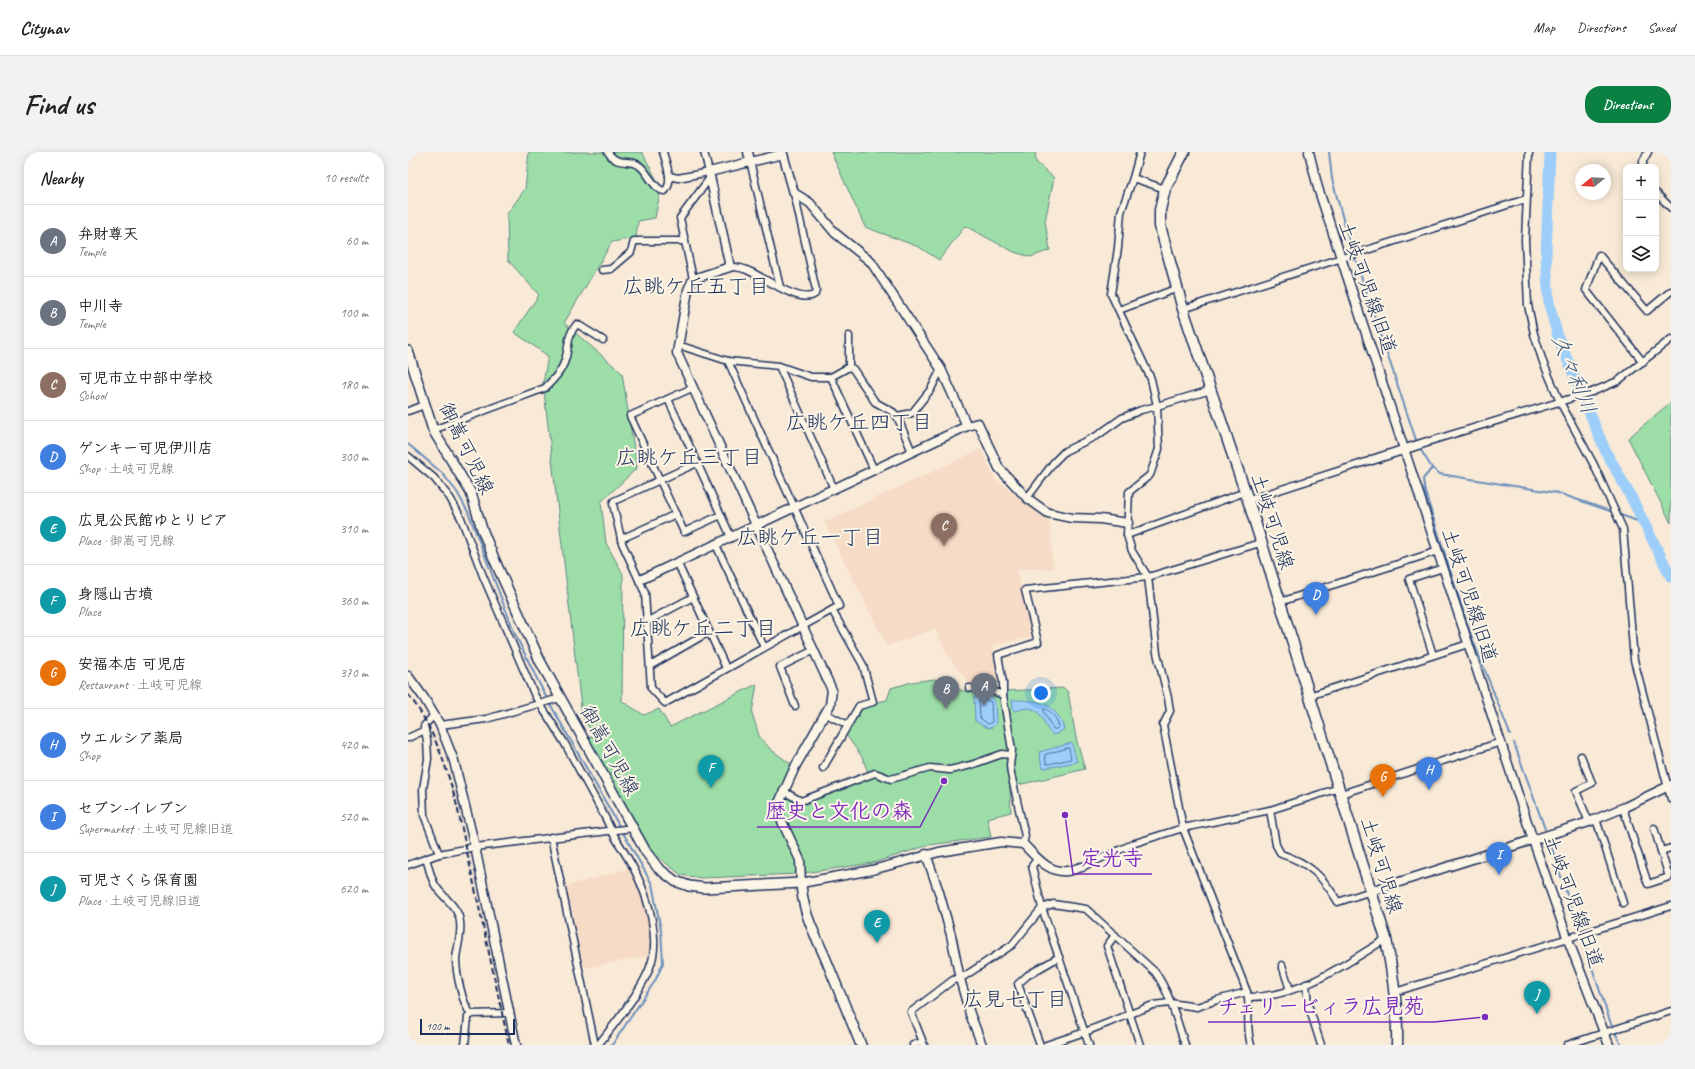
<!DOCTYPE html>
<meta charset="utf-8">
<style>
:root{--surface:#fff;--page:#f2f2f2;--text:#222;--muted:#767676;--line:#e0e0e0;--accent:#0b8043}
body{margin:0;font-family:Caveat,"Klee One",sans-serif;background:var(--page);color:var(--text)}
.controls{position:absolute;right:12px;top:12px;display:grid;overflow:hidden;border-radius:8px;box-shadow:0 2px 10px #0003}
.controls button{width:36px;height:36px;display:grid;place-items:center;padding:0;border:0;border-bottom:1px solid var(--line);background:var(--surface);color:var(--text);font:20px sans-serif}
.compass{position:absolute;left:1167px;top:12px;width:36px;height:36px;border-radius:50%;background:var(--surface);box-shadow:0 2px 10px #0003;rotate:252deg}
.scale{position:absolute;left:12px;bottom:10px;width:95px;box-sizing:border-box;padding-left:4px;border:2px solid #1b2f5e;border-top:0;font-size:11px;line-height:14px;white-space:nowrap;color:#1b2f5e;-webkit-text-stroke:3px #fcf5e5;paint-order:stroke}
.you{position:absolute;left:633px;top:541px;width:14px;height:14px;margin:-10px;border:3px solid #fff;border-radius:50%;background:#1a73e8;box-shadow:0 0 0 6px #1a73e833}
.badge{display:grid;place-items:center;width:26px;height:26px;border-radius:50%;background:var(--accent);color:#fff;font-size:13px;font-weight:700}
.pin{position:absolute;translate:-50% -33px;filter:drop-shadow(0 1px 2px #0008)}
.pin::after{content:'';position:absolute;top:21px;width:14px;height:12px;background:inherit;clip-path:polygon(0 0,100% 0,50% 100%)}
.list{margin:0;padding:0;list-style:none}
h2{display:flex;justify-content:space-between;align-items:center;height:52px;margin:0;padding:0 16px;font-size:17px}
h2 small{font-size:13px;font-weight:400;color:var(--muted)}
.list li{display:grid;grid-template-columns:26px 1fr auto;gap:12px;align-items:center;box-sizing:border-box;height:72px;padding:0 16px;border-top:1px solid var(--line)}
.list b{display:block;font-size:15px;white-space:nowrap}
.list p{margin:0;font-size:13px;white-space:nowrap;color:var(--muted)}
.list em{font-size:13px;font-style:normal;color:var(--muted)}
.icon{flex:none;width:22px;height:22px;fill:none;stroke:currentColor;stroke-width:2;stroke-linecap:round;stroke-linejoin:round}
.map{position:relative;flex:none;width:1263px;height:893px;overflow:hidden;border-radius:16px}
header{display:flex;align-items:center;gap:24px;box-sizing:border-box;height:56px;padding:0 20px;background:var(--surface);border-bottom:1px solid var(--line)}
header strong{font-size:19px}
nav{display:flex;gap:22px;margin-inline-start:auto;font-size:14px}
.intro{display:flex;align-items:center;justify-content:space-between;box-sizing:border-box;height:96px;padding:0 24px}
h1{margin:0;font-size:28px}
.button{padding:10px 18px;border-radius:16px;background:var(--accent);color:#fff;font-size:14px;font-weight:700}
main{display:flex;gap:24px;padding:0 24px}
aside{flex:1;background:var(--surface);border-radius:16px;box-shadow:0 2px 10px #0003}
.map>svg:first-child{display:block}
.built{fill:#f6dcc6}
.green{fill:#9ddea8;stroke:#5c8683}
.water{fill:#9dcefa;stroke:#698ebc}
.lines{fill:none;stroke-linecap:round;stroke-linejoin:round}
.shore{stroke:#4f6f9c;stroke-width:1}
.stream{stroke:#698ebc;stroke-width:2}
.river{stroke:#9dcefa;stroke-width:11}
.minor-casing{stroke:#1b2f5e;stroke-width:9}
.tertiary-casing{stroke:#1b2f5e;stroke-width:11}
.secondary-casing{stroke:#1b2f5e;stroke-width:12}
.primary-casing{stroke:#1b2f5e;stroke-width:13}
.minor{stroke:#fcf5e5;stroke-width:6}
.tertiary{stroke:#fcf5e5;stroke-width:8}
.secondary{stroke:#fcf5e5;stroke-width:9}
.primary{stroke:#fcf5e5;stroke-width:10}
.rail{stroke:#1b2f5e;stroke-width:2;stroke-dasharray:6 3;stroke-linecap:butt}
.labels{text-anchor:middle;stroke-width:4;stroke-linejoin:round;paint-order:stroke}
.street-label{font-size:20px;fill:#1b2f5e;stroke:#fcf5e5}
.neighbourhood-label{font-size:21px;fill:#1b2f5e;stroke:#fcf5e5}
.water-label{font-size:21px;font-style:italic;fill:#3c5785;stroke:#fcf5e5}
.leader{fill:none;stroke:#7b2cbf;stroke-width:1.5}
.callout-dot{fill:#7b2cbf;stroke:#fcf5e5;stroke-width:1.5}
.callout-label{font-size:21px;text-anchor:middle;font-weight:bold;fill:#7b2cbf;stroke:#fcf5e5;stroke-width:4;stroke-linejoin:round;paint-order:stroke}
</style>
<header>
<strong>Citynav</strong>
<nav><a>Map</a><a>Directions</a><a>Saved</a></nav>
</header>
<div class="intro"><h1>Find us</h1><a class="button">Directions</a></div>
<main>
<aside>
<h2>Nearby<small>10 results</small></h2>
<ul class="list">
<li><span class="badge" style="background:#6b7280">A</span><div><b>弁財尊天</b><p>Temple</p></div><em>60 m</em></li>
<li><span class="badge" style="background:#6b7280">B</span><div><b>中川寺</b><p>Temple</p></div><em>100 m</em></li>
<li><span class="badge" style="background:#8d6e63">C</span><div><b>可児市立中部中学校</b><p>School</p></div><em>180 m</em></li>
<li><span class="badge" style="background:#3f7fe0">D</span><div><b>ゲンキー可児伊川店</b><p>Shop · 土岐可児線</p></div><em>300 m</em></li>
<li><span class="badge" style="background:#0f9aa8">E</span><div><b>広見公民館ゆとりピア</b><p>Place · 御嵩可児線</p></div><em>310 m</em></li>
<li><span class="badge" style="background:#0f9aa8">F</span><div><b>身隠山古墳</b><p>Place</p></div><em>360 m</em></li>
<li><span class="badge" style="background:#e8710a">G</span><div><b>安福本店 可児店</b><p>Restaurant · 土岐可児線</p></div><em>370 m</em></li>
<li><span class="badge" style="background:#3f7fe0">H</span><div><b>ウエルシア薬局</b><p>Shop</p></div><em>420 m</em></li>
<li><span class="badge" style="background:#3f7fe0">I</span><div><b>セブン-イレブン</b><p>Supermarket · 土岐可児線旧道</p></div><em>520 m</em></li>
<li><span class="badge" style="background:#0f9aa8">J</span><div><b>可児さくら保育園</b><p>Place · 土岐可児線旧道</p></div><em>620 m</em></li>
</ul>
</aside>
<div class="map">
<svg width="1263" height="893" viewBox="0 0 1263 893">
<rect width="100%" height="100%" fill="#f9ead7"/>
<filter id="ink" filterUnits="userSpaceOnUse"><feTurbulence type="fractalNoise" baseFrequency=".025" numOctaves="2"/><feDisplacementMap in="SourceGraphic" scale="8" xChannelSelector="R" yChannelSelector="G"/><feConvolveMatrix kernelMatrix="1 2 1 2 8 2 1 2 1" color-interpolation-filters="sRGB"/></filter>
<g filter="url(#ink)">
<g class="built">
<polygon points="573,297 587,327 642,369 645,417 609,417 624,485 585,493 589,533 562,532 541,506 527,477 479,494 416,370"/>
<polygon points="222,716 241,765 244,788 243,800 240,804 176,816 158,734"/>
</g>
<g class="green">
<polygon points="121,0 234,0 253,36 247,66 230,69 228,86 204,90 156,171 214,221 229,316 193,350 198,391 215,422 214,549 236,563 251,557 262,575 349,532 344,561 351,584 362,597 387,615 375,639 393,649 461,623 454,605 436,580 451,554 479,548 483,536 504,530 526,527 555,539 580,540 656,536 660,540 668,586 677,617 602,635 603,660 579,666 583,685 521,693 465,711 389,722 294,726 273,723 244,700 180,586 186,584 174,564 135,231 140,204 106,180 131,143 100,108 99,62 117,37"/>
<polygon points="423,0 627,0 628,10 646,26 637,69 642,98 623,105 606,100 557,74 531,108 511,95 457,75"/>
<polygon points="1263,250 1263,371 1220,286"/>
</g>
<g class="water">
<path d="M 580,544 L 584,545 L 587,549 L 588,570 C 583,582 574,572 567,569 L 566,545 Z"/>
<path d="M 604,548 C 629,548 648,550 656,577 L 651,581 L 645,583 C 634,575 637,557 619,556 C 615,556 611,559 606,559 L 605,557 Z"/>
<polygon points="664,591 669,610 637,616 634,615 631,600"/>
</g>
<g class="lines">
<g class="shore">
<polygon points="579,548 583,550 584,570 580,572 572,566 571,549"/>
<path d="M 636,557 C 644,558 649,568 651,575 L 649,577 L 645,577 L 636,560 Z"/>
<polygon points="661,596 663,607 640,612 638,611 637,603"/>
</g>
<g class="stream">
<polyline points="921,0 924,27 939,82 1009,291"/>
<polyline points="0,292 34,321 49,340 60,360 107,482 137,543 244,732 253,778 255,811 247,829 204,893"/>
<polyline points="1011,295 1024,316 1015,327 1017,340 1063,483 1102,582"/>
<polyline points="1024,316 1032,322 1150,341 1205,360"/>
<polyline points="1210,362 1235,371"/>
<polyline points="1106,591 1137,677"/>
<polyline points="1141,688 1170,776"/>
<polyline points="1174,786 1202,869 1213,893"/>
</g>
<polyline class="river" points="1142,0 1138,104 1141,152 1150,185 1197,298 1223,345 1263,425"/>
<g class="minor-casing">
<g id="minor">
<path d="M 200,0 C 209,16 223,5 233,15 C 240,21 247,39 257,39 C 266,30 258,11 255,0"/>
<path d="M 732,0 L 725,26 L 713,60 L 710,96 L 703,142 L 743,227 L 749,254 L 751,297 L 742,323 L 721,340 L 719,383 L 724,399 L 740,425 L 749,501 L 760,546 L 762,559 L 755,573 L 775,676 L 839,840 C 843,857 837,874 843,893"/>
<polyline points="1121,0 1117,88 1120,153 1126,182 1135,210 1152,250 1186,313 1215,377 1226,508 1263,647"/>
<polyline points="1261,0 1263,2"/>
<polyline points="342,9 372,135"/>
<polyline points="1235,15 1235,9 1240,0"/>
<polyline points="261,24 270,26 301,20 296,0"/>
<polyline points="725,26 757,37"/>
<polyline points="1248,41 1263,56"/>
<path d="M 322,115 C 330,115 336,116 343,120 C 357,126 393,153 407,142 L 408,138 L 386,41"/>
<polyline points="194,118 203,117 223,100 226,89 277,89"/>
<polyline points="285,127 272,66 301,27"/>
<polyline points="775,157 1118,47"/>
<polyline points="711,158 770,136"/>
<polyline points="270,193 320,209 431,454 257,551 243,536 237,441 214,391 205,352 206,349 289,311"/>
<polyline points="320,209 371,214 403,225 423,225 441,215 445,217 467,250 485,260 489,264 504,300"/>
<polyline points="1235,210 1178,138 1191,103 1239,159 1263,139"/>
<polyline points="371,214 426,337"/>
<polyline points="441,215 441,184"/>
<polyline points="423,225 466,318"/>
<polyline points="284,236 222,264 276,380 313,363"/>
<polyline points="260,247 323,385"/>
<polyline points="0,259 17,253"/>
<polyline points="489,264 504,261 523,237 533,217"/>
<path d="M 25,278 L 137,236 C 145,228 154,219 157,208 C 162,193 158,184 169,172 L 195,188"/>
<polyline points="1019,290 1184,240 1210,229 1263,187"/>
<path d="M 0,304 L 26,326 L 42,346 L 53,366 L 75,424 L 127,544 L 156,590 L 198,667 C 206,687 219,702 228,721 C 240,746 253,787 242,815 C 234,838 206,873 190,893"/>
<polyline points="619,346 646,310 657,299 690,283 714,266 733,258 749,254 803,238"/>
<polyline points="840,348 964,308"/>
<polyline points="719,383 837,340"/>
<polyline points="213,387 268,362"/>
<polyline points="308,393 356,495"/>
<polyline points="269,410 318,516"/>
<polyline points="872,450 1030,399"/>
<polyline points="240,469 285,445"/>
<polyline points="1025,503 1001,427 1035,416"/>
<polyline points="242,514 301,480"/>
<polyline points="561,536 584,539 595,543"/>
<polyline points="901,544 1060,492"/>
<polyline points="387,554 372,515 406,498"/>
<polyline points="418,562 440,573"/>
<polyline points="26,563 16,574 19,588 20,607 15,637 16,663 31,702"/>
<polyline points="32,573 78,567 152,546"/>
<polyline points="0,586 17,578"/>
<polyline points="1173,604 1184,631 1168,639 1181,670"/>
<polyline points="415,616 451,554 465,550 455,513 424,458"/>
<polyline points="375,639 393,649 467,621 483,627 522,616 542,618 563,613 594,602 603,603"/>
<polyline points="933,642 1093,590"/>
<polyline points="1215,656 1240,732 1261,725 1246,676"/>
<path d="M 862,658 L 868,693 L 873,702 C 902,711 915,725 930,750 L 963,739"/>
<polyline points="1188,667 1215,751"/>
<polyline points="143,685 187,893"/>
<polyline points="615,692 617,684 603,622 602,613 604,598 595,543 595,531 590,503 630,490 617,438 740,425 852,391"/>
<polyline points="1253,699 1263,696"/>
<path d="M 18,706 C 21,715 22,724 27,733 C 34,745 51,755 52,770 C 54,782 49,795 48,807 C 48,820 54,852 63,862"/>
<polyline points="629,707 624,714 634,756 681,893"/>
<polyline points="0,713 31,702 67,695 225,676"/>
<polyline points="674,715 727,691 775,676 862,658 931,636"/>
<polyline points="707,783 699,794 732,893"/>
<polyline points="874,813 882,838"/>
<polyline points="898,832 900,852 913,893"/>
<polyline points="987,840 1263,754"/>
<path d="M 840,845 C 891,846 937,812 978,787"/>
<polyline points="57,893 60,865 63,862 101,861"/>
<polyline points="505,893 514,890"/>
<path d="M 516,893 L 503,860 L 545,828 L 552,827 L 604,793 L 634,756 L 645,752 L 678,757 L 747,820 C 762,841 769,869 777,893"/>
<polyline points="632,893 610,832 620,823 651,805"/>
<polyline points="638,893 677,880 745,853 762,851 789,855 809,848 839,840"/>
<polyline points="1159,893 1263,859"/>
</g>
</g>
<g class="tertiary-casing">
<g id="tertiary">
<polyline points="340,0 342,9"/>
<polyline points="901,0 910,36 1125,688 1159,785 1201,893"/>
<path d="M 559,274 L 533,217 L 463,110 L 427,81 L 402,51 L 386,41 L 375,2 L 301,20 L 322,115 L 285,127 L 280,138 L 269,201 L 424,538 L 422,553 L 387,615 L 370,653 L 371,663 L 392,708 L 393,731 L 464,718 L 531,700 L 593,690 L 615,692 C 627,703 639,721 659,719 C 664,719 669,716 674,715"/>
<polyline points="964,308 1019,290"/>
<polyline points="232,428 559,274 570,271 591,316 619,346 640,361 664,366 692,367 720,371"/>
<polyline points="0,524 16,546 32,573 46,609 67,695 108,893"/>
<polyline points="518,702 531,740 543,783 552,827 562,862 574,893"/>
<polyline points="963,739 1181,670 1217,655 1263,633"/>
</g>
</g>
<g class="secondary-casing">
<path id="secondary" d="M 0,199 L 25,278 L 63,341 L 74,377 L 87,409 L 132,509 L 238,700 L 250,716 L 267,729 L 281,734 L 297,736 L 393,731 C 395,761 405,778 417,805 C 429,834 441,864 453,893"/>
</g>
<g class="primary-casing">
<path id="primary" d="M 776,0 L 757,37 L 752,58 L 752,74 L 775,157 L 840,348 L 978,787 C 985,822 990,857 989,893"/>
</g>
<use href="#minor" class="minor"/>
<use href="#tertiary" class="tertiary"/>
<use href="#secondary" class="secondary"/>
<use href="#primary" class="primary"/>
<path class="rail" d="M 0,542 C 26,576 38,613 49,654 L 101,893"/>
</g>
</g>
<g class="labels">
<g class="street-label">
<text transform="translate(960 135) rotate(71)" y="7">土岐可児線旧道</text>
<text transform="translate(59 296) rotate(64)" y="7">御嵩可児線</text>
<text transform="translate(865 369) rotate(72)" y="7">土岐可児線</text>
<text transform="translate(1062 443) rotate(72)" y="7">土岐可児線旧道</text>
<text transform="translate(202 598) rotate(61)" y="7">御嵩可児線</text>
<text transform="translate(974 713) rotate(73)" y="7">土岐可児線</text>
<text transform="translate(1166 749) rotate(70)" y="7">土岐可児線旧道</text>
</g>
<g class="neighbourhood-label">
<text x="288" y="141">広眺ケ丘五丁目</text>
<text x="451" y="277">広眺ケ丘四丁目</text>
<text x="281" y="312">広眺ケ丘三丁目</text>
<text x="402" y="392">広眺ケ丘一丁目</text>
<text x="295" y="483">広眺ケ丘二丁目</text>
<text x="607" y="854">広見七丁目</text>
</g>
<g class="water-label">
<text transform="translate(1166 222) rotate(68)" y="7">久々利川</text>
</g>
</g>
<path class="leader" d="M536 629L512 675H349M657 663L665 722H744M1077 865L1026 870H800"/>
<g class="callout-dot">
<circle cx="536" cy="629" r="4"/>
<circle cx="657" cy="663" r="4"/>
<circle cx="1077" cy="865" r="4"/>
</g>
<g class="callout-label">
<text x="431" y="666">歴史と文化の森</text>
<text x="704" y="713">定光寺</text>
<text x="913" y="861">チェリービィラ広見苑</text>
</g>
</svg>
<div class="controls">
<button>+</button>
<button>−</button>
<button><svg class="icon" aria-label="layers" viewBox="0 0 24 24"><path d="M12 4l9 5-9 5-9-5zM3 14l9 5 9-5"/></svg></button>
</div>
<svg class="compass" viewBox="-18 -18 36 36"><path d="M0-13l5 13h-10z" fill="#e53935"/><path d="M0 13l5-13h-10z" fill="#767676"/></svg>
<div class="scale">100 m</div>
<div class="you"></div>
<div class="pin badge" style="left:576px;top:554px;background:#6b7280">A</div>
<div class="pin badge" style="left:538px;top:557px;background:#6b7280">B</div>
<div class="pin badge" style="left:536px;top:394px;background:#8d6e63">C</div>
<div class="pin badge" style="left:908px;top:463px;background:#3f7fe0">D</div>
<div class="pin badge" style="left:469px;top:791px;background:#0f9aa8">E</div>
<div class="pin badge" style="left:303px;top:636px;background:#0f9aa8">F</div>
<div class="pin badge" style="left:975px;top:645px;background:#e8710a">G</div>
<div class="pin badge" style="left:1021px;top:638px;background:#3f7fe0">H</div>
<div class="pin badge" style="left:1091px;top:723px;background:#3f7fe0">I</div>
<div class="pin badge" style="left:1129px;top:862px;background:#0f9aa8">J</div>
</div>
</main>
